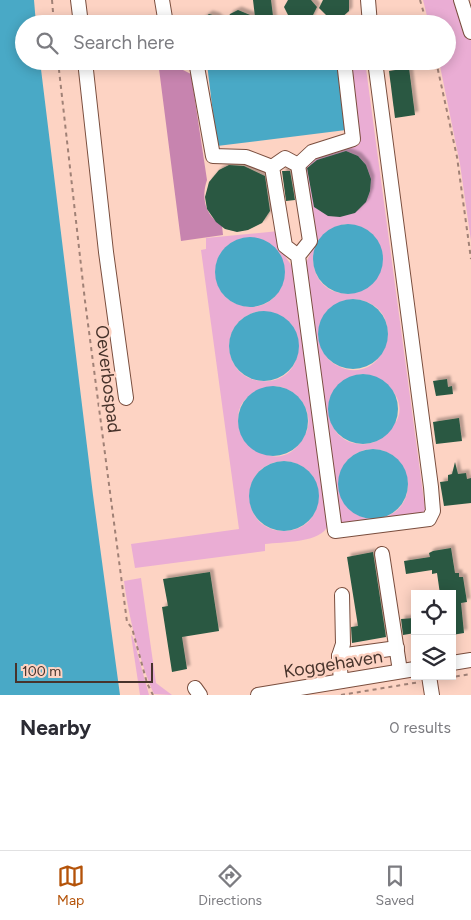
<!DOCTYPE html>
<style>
:root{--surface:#fff;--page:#f7f7f7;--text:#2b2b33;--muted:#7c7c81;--line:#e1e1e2;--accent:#b45309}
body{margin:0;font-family:Figtree,sans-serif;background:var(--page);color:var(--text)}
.controls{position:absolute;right:15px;bottom:15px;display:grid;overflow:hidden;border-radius:0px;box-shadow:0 2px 12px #0003}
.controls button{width:45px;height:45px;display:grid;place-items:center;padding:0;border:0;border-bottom:1px solid var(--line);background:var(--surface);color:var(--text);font:25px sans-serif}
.scale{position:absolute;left:15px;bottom:12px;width:138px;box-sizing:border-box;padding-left:5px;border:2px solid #47332b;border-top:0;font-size:14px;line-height:18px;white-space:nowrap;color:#47332b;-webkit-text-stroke:4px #fdd3c3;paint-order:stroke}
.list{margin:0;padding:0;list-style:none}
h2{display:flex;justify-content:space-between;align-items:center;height:65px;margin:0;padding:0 20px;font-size:21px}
h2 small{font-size:16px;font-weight:400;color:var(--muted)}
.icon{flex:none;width:28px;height:28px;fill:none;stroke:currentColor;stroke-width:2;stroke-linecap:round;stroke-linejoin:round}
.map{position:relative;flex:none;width:471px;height:695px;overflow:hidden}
.search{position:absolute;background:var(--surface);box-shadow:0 2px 12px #0003;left:15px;right:15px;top:15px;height:55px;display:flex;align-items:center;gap:12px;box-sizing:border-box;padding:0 18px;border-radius:28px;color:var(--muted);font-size:19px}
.sheet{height:155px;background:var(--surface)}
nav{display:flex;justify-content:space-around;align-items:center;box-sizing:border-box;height:70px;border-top:1px solid var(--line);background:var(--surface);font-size:14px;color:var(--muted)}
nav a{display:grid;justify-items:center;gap:2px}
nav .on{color:var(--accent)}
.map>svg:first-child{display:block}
.green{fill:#eaadd4;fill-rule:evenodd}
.forest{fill:#c784af}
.water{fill:#49a9c6}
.building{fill:#295942;filter:url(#shadow)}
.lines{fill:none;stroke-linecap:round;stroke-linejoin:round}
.minor-casing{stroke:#7a4e3e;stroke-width:16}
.path{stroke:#a08176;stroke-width:2;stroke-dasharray:4 4;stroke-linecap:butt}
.minor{stroke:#fff;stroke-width:14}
.labels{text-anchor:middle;stroke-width:5;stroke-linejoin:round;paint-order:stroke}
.street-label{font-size:18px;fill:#47332b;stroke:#fdd3c3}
</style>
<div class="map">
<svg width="471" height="695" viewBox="0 0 471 695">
<defs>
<filter id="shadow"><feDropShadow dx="3.5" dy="-3.5" stdDeviation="1" flood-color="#0004"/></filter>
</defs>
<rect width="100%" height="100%" fill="#fdd3c3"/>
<g class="green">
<polygon points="423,0 456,0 471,41 471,241 460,164 439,61 447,61 447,24 429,24"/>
<path d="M 350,61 L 365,61 L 425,508 L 423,517 L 342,530 L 302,271 L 313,248 L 302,179 L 308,163 L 321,152 L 359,145 ZM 345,224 C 350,225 358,226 363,228 C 382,236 387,261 377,277 C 372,286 362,292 352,293 C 307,299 297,234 345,224 ZM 354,299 C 414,305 385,392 336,365 C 324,358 319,346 318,333 L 342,301 ZM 362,374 C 384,376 409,399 396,422 C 393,426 388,430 385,434 C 379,440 375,443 366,444 C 321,448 314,381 362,374 ZM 368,449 C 414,446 423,510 380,518 C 337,526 321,460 368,449 Z"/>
<path d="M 279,231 L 282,252 L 292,266 L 328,525 C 322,543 282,542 265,544 L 265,551 L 135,568 L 131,544 L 239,529 L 201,250 L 206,249 L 206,238 ZM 243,238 C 307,238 289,320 240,305 C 228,302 220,293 217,282 C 211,261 224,243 243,238 ZM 260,311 C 310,315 308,377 269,381 C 222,385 214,320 260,311 ZM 277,386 C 300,390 317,415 304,437 C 270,498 191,397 277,386 ZM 283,461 C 331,463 329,533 282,531 C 239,529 238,464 283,461 Z"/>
<path d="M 141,578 L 156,683 L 172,695 L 154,694 C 140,663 128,614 124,581 Z"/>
<polygon points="131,635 133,637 149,695 140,695"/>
</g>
<path class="forest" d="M 158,61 L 165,61 L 191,74 L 207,180 C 201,197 205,216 222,225 L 223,235 L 181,241 Z"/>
<g class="water">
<polygon points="0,0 34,0 36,24 24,24 24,61 40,61 93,495 120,695 0,695"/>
<polygon points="231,61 338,61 346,130 217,146 207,64"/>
<circle cx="348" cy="259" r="35"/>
<circle cx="250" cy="272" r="35"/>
<circle cx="353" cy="334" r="35"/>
<circle cx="264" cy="346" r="35"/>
<circle cx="363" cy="409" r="35"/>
<circle cx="273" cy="421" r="35"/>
<circle cx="373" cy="484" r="35"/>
<circle cx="284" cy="496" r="35"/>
</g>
<g class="building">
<polygon points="253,0 271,0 274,24 196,24 209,14 216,16 225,24 230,14 238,10 255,17"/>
<polygon points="288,0 311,0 317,7 311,19 304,24 291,21 284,7"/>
<polygon points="323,0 349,0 349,11 340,19 329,18 319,8"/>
<polygon points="409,68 415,115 395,118 389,71"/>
<polygon points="346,151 358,156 366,165 371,179 370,191 366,202 355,213 340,217 328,216 314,207 307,168 317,160"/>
<polygon points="229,165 244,166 265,176 270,211 262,223 248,230 237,232 225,229 216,222 207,209 205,197 209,182 219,170"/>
<polygon points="282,171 290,171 295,200 286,201"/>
<polygon points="447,379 448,387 452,386 453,394 436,396 433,381"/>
<polygon points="459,418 462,441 436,444 433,422"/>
<polygon points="455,462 458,474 466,473 467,479 471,478 471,503 444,506 440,482 448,481 448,475 452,474"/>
<polygon points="451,548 455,573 459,573 459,577 463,577 467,602 461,603 464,633 452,635 452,594 440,594 437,573 432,574 432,570 406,574 404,561 430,557 429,553 433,551"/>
<polygon points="373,552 386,637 352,643 351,627 358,626 347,557"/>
<polygon points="210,572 219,631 182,637 187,669 172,672 162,607 168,606 163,579"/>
<polygon points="414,618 415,633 403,635 401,619"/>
</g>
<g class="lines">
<g class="minor-casing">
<g id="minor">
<polyline points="78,0 81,24"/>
<polyline points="162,0 166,24"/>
<polyline points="368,0 370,24"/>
<polyline points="461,0 471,32"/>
<polyline points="85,61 106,252 126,398"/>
<polyline points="196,61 213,156 246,157 272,167"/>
<polyline points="298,165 312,152 353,139 344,61"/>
<polyline points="298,256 285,246 272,167 285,158 298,165 310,241 298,256 335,531 429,519 433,511 431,487 375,61"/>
<polyline points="382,554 400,671"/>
<polyline points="339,656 397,648"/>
<polyline points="452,663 471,660"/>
<polyline points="429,676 432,695"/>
<polyline points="341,681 339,656 343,644 342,595"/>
<polyline points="195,688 200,695"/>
<polyline points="258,695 415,669"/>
</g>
</g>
<g class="path">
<polyline points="52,0 54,24"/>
<polyline points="420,0 427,24"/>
<polyline points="58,61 85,301 127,622 132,628 147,683 153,695"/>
<polyline points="436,61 457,157 471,259"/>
<polyline points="440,679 471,674"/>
<polyline points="341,695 420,682"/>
</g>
<use href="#minor" class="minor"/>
</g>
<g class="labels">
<g class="street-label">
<text transform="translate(108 379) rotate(83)" y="6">Oeverbospad</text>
<text transform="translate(333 664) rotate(-9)" y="6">Koggehaven</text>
</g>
</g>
</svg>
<div class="controls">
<button><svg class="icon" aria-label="locate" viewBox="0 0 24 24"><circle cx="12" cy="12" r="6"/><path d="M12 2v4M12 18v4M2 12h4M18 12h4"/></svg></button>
<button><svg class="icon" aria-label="layers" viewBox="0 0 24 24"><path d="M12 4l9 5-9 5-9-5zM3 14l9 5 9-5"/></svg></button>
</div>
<div class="scale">100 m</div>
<div class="search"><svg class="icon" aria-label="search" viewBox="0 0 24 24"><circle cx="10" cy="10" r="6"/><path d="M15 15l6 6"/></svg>Search here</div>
</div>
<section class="sheet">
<h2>Nearby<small>0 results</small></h2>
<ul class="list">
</ul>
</section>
<nav>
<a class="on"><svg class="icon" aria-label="map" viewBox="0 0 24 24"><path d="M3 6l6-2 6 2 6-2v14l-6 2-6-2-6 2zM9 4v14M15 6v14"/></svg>Map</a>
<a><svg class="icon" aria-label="directions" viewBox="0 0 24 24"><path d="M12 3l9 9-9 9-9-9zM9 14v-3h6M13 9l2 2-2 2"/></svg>Directions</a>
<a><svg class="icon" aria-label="saved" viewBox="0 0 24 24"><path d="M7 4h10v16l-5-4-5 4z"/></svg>Saved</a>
</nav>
